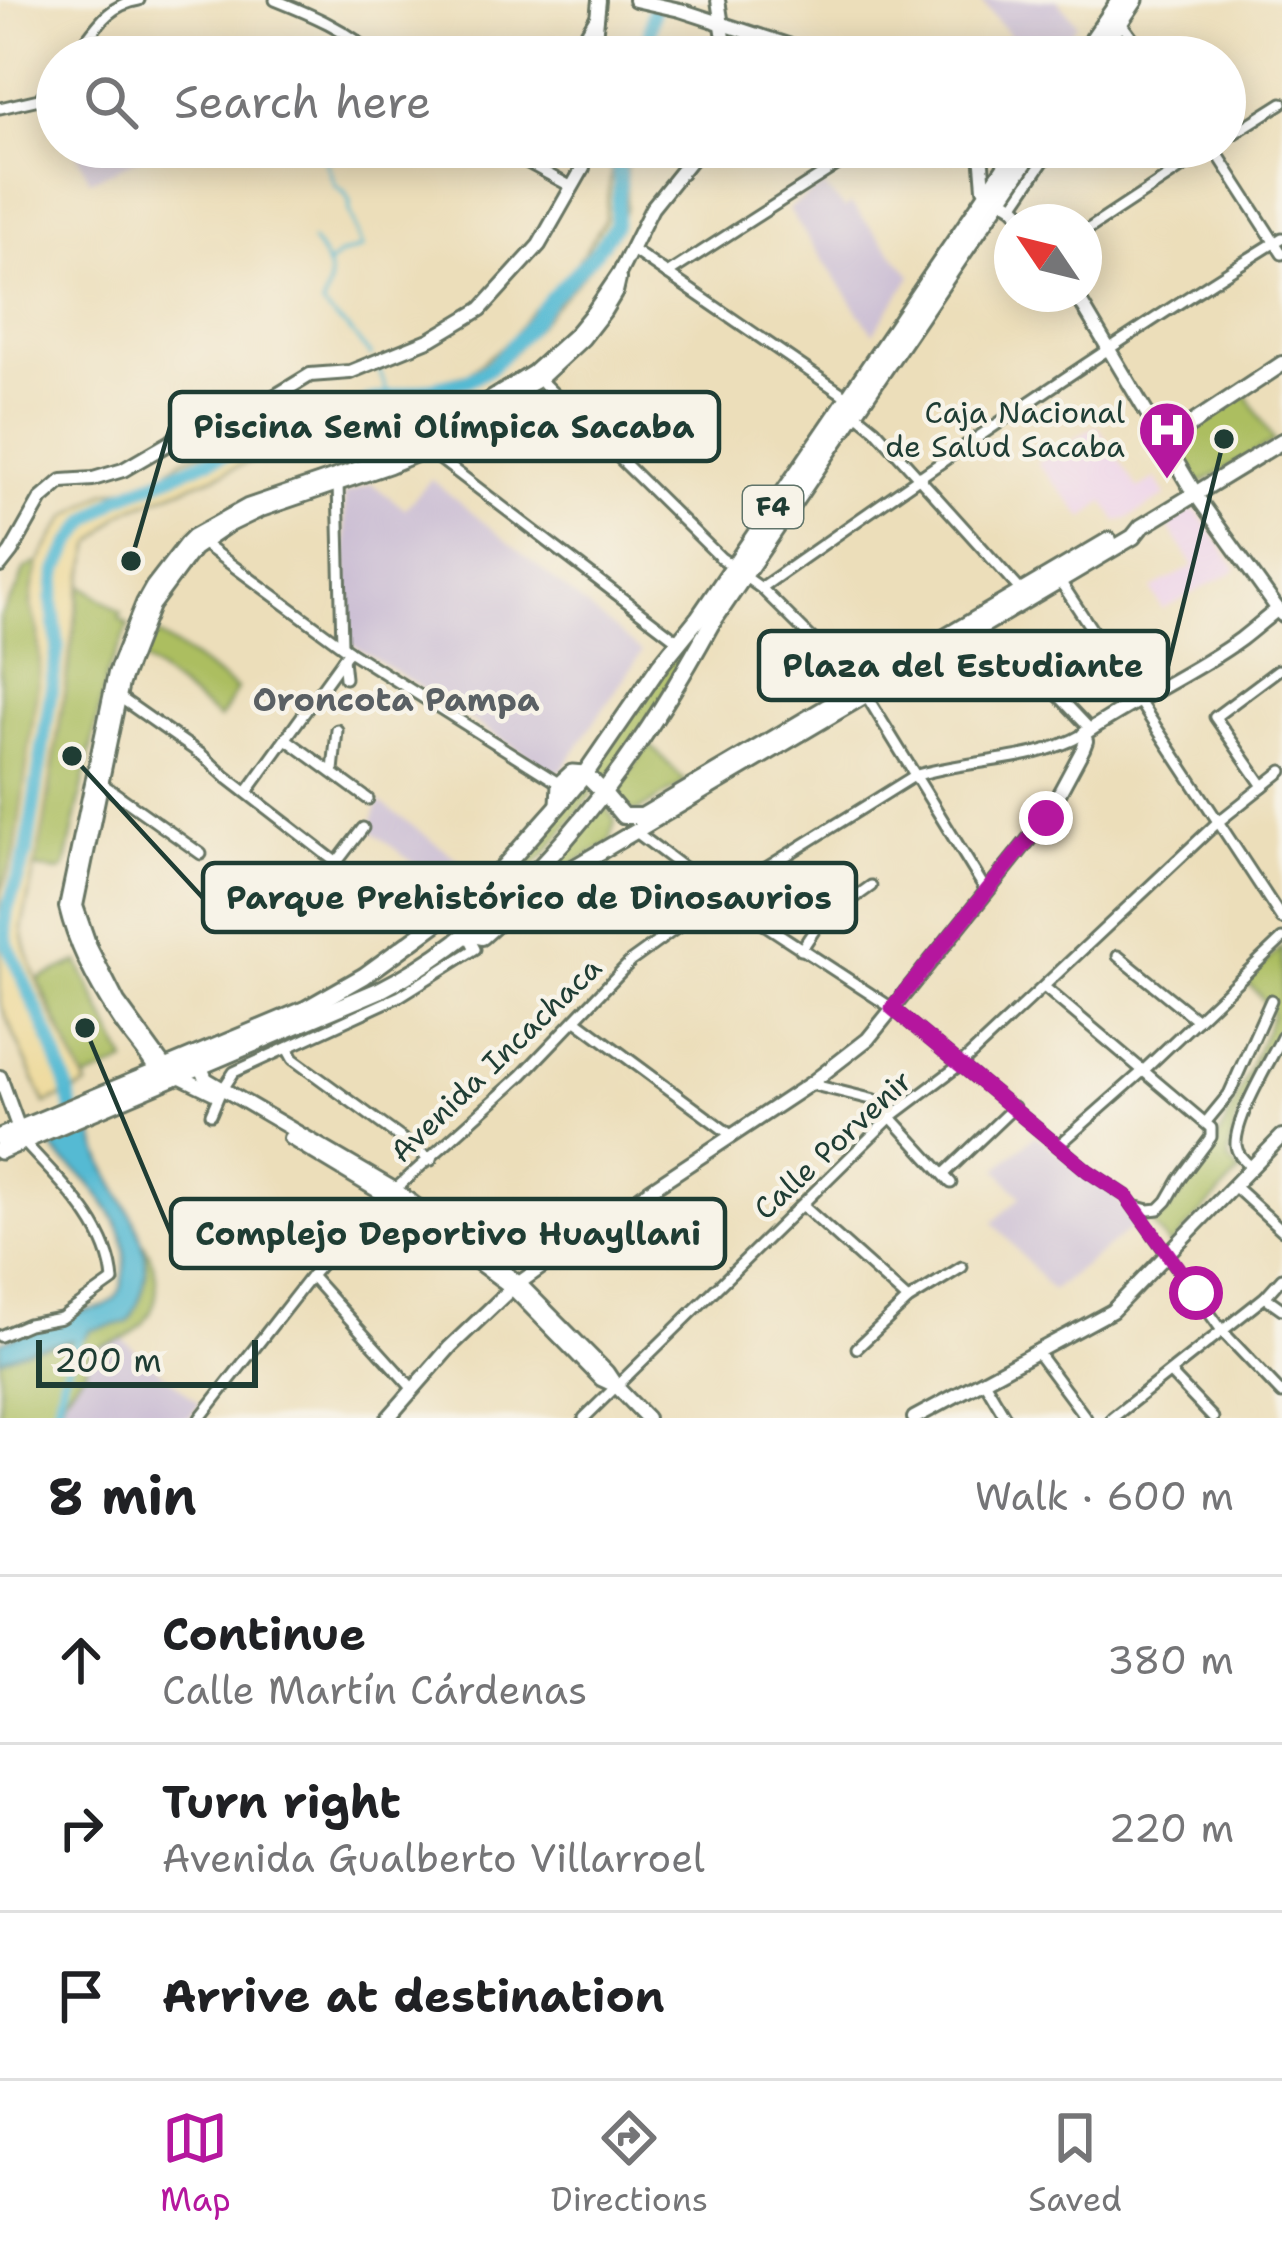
<!DOCTYPE html>
<meta charset="utf-8">
<style>
:root{--surface:#fff;--page:#f6f6f6;--text:#202124;--muted:#757577;--line:#e0e0e0;--accent:#b5179e}
body{margin:0;font-family:"Shantell Sans",sans-serif;background:var(--page);color:var(--text)}
.compass{position:absolute;left:994px;top:204px;width:108px;height:108px;border-radius:50%;background:var(--surface);box-shadow:0 6px 30px #0003;rotate:305deg}
.scale{position:absolute;left:36px;bottom:30px;width:222px;box-sizing:border-box;padding-left:12px;border:6px solid #1f3d34;border-top:0;font-size:33px;line-height:42px;white-space:nowrap;color:#1f3d34;-webkit-text-stroke:9px #f7f3e8;paint-order:stroke}
.stop{position:absolute;width:36px;height:36px;margin:-27px;border:9px solid #b5179e;border-radius:50%;background:#fff}
.stop.end{background:#b5179e;border-color:#fff;box-shadow:0 3px 12px #0008}
.list{margin:0;padding:0;list-style:none}
h2{display:flex;justify-content:space-between;align-items:center;height:156px;margin:0;padding:0 48px;font-size:51px}
h2 small{font-size:39px;font-weight:400;color:var(--muted)}
.list li{display:grid;grid-template-columns:78px 1fr auto;gap:36px;align-items:center;box-sizing:border-box;height:168px;padding:0 48px;border-top:3px solid var(--line)}
.list b{display:block;font-size:45px;white-space:nowrap}
.list p{margin:0;font-size:39px;white-space:nowrap;color:var(--muted)}
.list em{font-size:39px;font-style:normal;color:var(--muted)}
.icon{flex:none;width:66px;height:66px;fill:none;stroke:currentColor;stroke-width:2;stroke-linecap:round;stroke-linejoin:round}
.map{position:relative;flex:none;width:1282px;height:1418px;overflow:hidden}
.search{position:absolute;background:var(--surface);box-shadow:0 6px 30px #0003;left:36px;right:36px;top:36px;height:132px;display:flex;align-items:center;gap:30px;box-sizing:border-box;padding:0 42px;border-radius:66px;color:var(--muted);font-size:45px}
.sheet{height:660px;background:var(--surface)}
nav{display:flex;justify-content:space-around;align-items:center;box-sizing:border-box;height:168px;border-top:3px solid var(--line);background:var(--surface);font-size:33px;color:var(--muted)}
nav a{display:grid;justify-items:center;gap:6px}
nav .on{color:var(--accent)}
.map>svg:first-child{display:block}
.built{fill:#edd1e9}
.industrial{fill:#ccbfd4}
.green{fill:#acbe61;stroke:#667e4a;stroke-width:3}
.sand{fill:#eeda9e;stroke:#868c69;stroke-width:3}
.water{fill:#54bad3;stroke:#3a7c84;stroke-width:3}
.lines{fill:none;stroke-linecap:round;stroke-linejoin:round}
.stream{stroke:#54bad3;stroke-width:3}
.canal{stroke:#54bad3;stroke-width:8}
.river{stroke:#54bad3;stroke-width:14}
.street-casing{stroke:#677563;stroke-width:15}
.secondary-casing{stroke:#677563;stroke-width:18}
.primary-casing{stroke:#677563;stroke-width:20}
.highway-casing{stroke:#677563;stroke-width:21}
.street{stroke:#fff;stroke-width:9}
.secondary{stroke:#fff;stroke-width:12}
.primary{stroke:#fff;stroke-width:14}
.highway{stroke:#fff;stroke-width:15}
.route{stroke:#b5179e;stroke-width:15}
.labels{text-anchor:middle;stroke-width:9;stroke-linejoin:round;paint-order:stroke}
.shield{fill:#f7f3e8;stroke:#60746a;stroke-width:3}
.shield-label{font-size:27px;font-weight:bold;fill:#1f3d34}
.poi-label{font-size:30px;fill:#1f3d34;stroke:#f7f3e8;text-anchor:end}
.street-label{font-size:30px;fill:#1f3d34;stroke:#f7f3e8}
.neighbourhood-label{font-size:33px;font-weight:bold;fill:#5a6064;stroke:#f7f3e8}
.leader{fill:none;stroke:#1f3d34;stroke-width:4.5}
.callout-dot{fill:#1f3d34;stroke:#f7f3e8;stroke-width:4.5}
.callout{fill:#f7f3e8;stroke:#1f3d34;stroke-width:4.5}
.callout-label{font-size:33px;text-anchor:middle;font-weight:bold;fill:#1f3d34}
</style>
<div class="map">
<svg width="1282" height="1418" viewBox="0 0 1282 1418">
<rect width="100%" height="100%" fill="#f7f3e8"/>
<filter id="ink" filterUnits="userSpaceOnUse"><feTurbulence type="fractalNoise" baseFrequency=".00833" numOctaves="2"/><feDisplacementMap in="SourceGraphic" scale="24" xChannelSelector="R" yChannelSelector="G"/><feConvolveMatrix kernelMatrix="1 2 1 2 8 2 1 2 1" color-interpolation-filters="sRGB"/></filter>
<filter id="wash" filterUnits="userSpaceOnUse"><feTurbulence type="fractalNoise" baseFrequency=".004" numOctaves="4" result="noise"/><feDisplacementMap in="SourceGraphic" scale="48" xChannelSelector="R" yChannelSelector="G"/><feGaussianBlur stdDeviation="2.7" result="paint"/><feColorMatrix in="noise" values="0 0 0 0 0 0 0 0 0 0 0 0 0 0 0 0 0 1.4 0 .05"/><feComposite in="paint" operator="in"/></filter>
<g filter="url(#wash)">
<rect width="100%" height="100%" fill="#ecdeba"/>
<g class="built">
<polygon points="1097,425 1138,489 1156,478 1166,496 1127,519 1117,521 1104,501 1084,518 1037,463"/>
<polygon points="1191,510 1198,512 1237,570 1162,609 1151,589 1194,566 1167,525"/>
</g>
<g class="industrial">
<polygon points="980,0 1057,0 1077,23 1053,57 1028,57"/>
<polygon points="74,147 164,147 90,181"/>
<polygon points="823,186 846,209 850,203 912,276 873,333 788,209"/>
<polygon points="431,479 642,652 561,771 553,772 349,642 344,495 371,483 405,509"/>
<polygon points="379,801 471,869 449,890 369,829"/>
<polygon points="1035,1135 1117,1198 1134,1226 1052,1291 993,1222 1021,1197 997,1169"/>
<polygon points="121,1338 200,1404 189,1418 58,1418 64,1394 85,1370 91,1349"/>
</g>
<g class="green">
<polygon points="1245,393 1274,441 1203,482 1198,482 1175,444 1177,437"/>
<polygon points="376,413 388,445 333,466 321,434"/>
<polygon points="39,562 31,602 38,630 40,667 32,742 15,853 0,894 0,616 18,588 24,570"/>
<polygon points="81,585 122,613 119,618 129,626 107,674 65,867 59,871 34,868 44,825"/>
<polygon points="704,620 707,621 677,677 603,786 591,773 659,672"/>
<polygon points="149,628 237,689 220,719 138,656"/>
<polygon points="652,747 686,782 638,811 630,811 616,798 617,792 646,748"/>
<polygon points="586,780 592,789 591,795 545,854 467,928 463,922 466,910"/>
<polygon points="603,801 615,821 610,842 519,895"/>
<path d="M 1282,947 L 1282,1025 L 1235,1122 L 1228,1159 L 1240,1172 L 1170,1246 L 1145,1215 L 1161,1218 C 1216,1162 1243,1085 1272,1014 L 1259,994 L 1246,982 Z"/>
<polygon points="78,962 126,1062 84,1081 38,979"/>
<path d="M 143,1242 C 160,1271 165,1305 136,1330 C 124,1340 106,1344 91,1349 L 85,1370 L 64,1395 L 58,1418 L 0,1418 L 0,1359 L 33,1347 L 67,1343 L 89,1330 L 128,1322 C 143,1297 152,1271 143,1242 Z"/>
</g>
<path class="sand" d="M 607,147 L 631,147 L 626,168 L 626,208 L 612,235 L 594,262 L 512,354 L 496,368 L 463,386 L 366,408 L 282,443 L 273,451 L 223,473 L 135,507 L 120,515 L 92,544 L 79,593 L 44,825 L 22,927 C 25,969 68,1045 87,1086 L 45,1104 L 0,1003 L 0,894 L 15,853 L 40,667 L 38,630 L 31,608 L 32,591 L 39,562 L 55,534 L 67,517 L 105,493 L 127,488 L 166,472 L 183,459 L 244,437 L 295,425 L 343,404 L 468,374 L 511,339 L 530,314 L 578,262 L 605,220 L 612,167 L 606,156 Z"/>
<path class="water" d="M 91,1122 C 103,1201 180,1238 128,1322 L 90,1330 L 84,1338 L 33,1347 L 0,1359 L 0,1342 C 23,1332 46,1323 70,1314 C 82,1310 96,1310 107,1305 C 128,1294 127,1255 122,1235 C 117,1219 102,1200 92,1187 C 79,1168 56,1162 49,1139 Z"/>
<g class="lines">
<g class="stream">
<polyline points="324,157 336,186 345,193 350,203 349,211 362,248 339,255 327,266"/>
<path d="M 312,241 C 331,264 335,279 322,306 L 348,329 L 371,356"/>
<polyline points="377,364 389,397"/>
</g>
<polyline class="canal" points="55,1418 63,1377 80,1334"/>
<g class="river">
<polyline points="645,57 656,0"/>
<polyline points="80,1146 66,1083 49,1036 7,944 5,926 7,910 27,851 58,646 52,601 57,571 70,545 88,521 120,497 206,461 297,431 368,402 469,380 492,366 522,335 551,298 595,253 615,225 620,185 617,147"/>
</g>
</g>
</g>
<g filter="url(#ink)">
<g class="lines">
<g class="street-casing">
<g id="street">
<path d="M 275,0 C 310,14 349,30 376,57"/>
<polyline points="1121,23 1146,57"/>
<path d="M 73,57 C 94,32 105,5 139,0"/>
<polyline points="561,57 579,44 596,16"/>
<polyline points="1114,57 1129,35"/>
<polyline points="0,108 39,99 57,77"/>
<polyline points="1225,139 1282,103"/>
<polyline points="506,147 526,162 572,187"/>
<polyline points="1013,206 1053,147"/>
<polyline points="1084,232 1213,147 1282,254"/>
<polyline points="631,249 847,397"/>
<polyline points="667,274 865,147"/>
<polyline points="539,379 721,558 733,566"/>
<polyline points="854,412 875,429 1022,592"/>
<polyline points="428,450 678,641"/>
<polyline points="338,483 342,645"/>
<polyline points="202,543 349,651 560,784"/>
<polyline points="744,576 761,588 861,687 987,892"/>
<polyline points="1058,578 1282,919"/>
<path d="M 761,588 C 932,468 1104,348 1282,238"/>
<polyline points="343,659 345,678"/>
<polyline points="1052,689 1090,729"/>
<polyline points="115,694 202,755 226,777 416,924"/>
<polyline points="286,739 368,799"/>
<polyline points="333,771 337,730"/>
<polyline points="101,783 201,854"/>
<polyline points="1263,786 1215,717 1278,670"/>
<polyline points="247,792 349,651"/>
<polyline points="636,832 721,896 892,1008 1088,1171 1126,1196 1223,1332 1282,1394"/>
<polyline points="337,862 363,828"/>
<polyline points="801,950 819,923 871,886"/>
<polyline points="1118,956 1197,1020"/>
<polyline points="1044,987 1211,1128 1211,1137 1179,1180 1167,1201 1159,1209 1149,1210 1134,1206"/>
<polyline points="576,1020 731,1135"/>
<polyline points="287,1048 293,1059 431,1160"/>
<polyline points="810,1084 875,1100 951,1183"/>
<polyline points="211,1114 219,1095 234,1072 400,996 475,949 467,934"/>
<polyline points="1206,1122 1229,1094 1271,1000"/>
<polyline points="1058,1146 1143,1071 1282,939"/>
<path d="M 1252,1168 C 1245,1161 1237,1155 1236,1145 C 1235,1118 1269,1063 1282,1037"/>
<polyline points="944,1174 1014,1107"/>
<polyline points="1235,1187 1282,1230"/>
<polyline points="802,1205 908,1300"/>
<polyline points="311,1276 412,1388"/>
<polyline points="1265,1297 1282,1309"/>
<path d="M 0,1336 L 28,1324 L 61,1318 L 113,1281 C 109,1224 59,1181 23,1141"/>
<polyline points="857,1348 908,1300 962,1267"/>
<polyline points="1036,1351 1086,1418"/>
<polyline points="1171,1374 1213,1418"/>
<polyline points="984,1381 1006,1418"/>
<path d="M 200,1418 L 311,1276 L 353,1227 L 522,1075 L 631,961 L 721,896 L 914,776 C 970,758 1031,764 1084,734"/>
<polyline points="584,1418 892,1116 961,1064 1218,822 1282,771"/>
<polyline points="1112,1418 1265,1297 1282,1278"/>
</g>
</g>
<g class="secondary-casing">
<g id="secondary">
<polyline points="635,0 680,10 825,57"/>
<polyline points="718,0 727,57"/>
<polyline points="593,57 599,0"/>
<polyline points="974,147 981,152 984,188 1013,206 1029,222"/>
<polyline points="1076,294 1164,442"/>
<polyline points="1195,494 1282,615"/>
<polyline points="0,566 11,552 41,499 62,481 93,479 123,470 171,442 186,427 243,409 251,411 310,375 350,372 431,339 481,309 539,245 583,168 585,147"/>
<polyline points="201,1067 206,1079 396,1190 519,1283 607,1372 617,1387 647,1418"/>
<polyline points="166,1068 118,1002 91,949 76,906 122,683 152,606 194,549 226,527 261,510 390,466 428,450 489,408 539,380 583,339 604,312 616,292 619,279"/>
<path d="M 157,1072 C 146,1052 130,1037 118,1018 C 96,985 75,945 66,907 L 115,673 L 143,603 L 152,587 L 186,543 L 193,536 L 247,506 L 385,459 L 421,442 L 533,372 L 574,335 L 593,312 L 620,272 L 652,208 L 701,147"/>
<polyline points="179,1076 216,1094"/>
<polyline points="0,1077 19,1129"/>
<polyline points="290,1138 388,1197 512,1288 601,1379 616,1386"/>
<path d="M 388,1418 L 450,1347 L 512,1288 L 650,1190 L 810,1084 L 868,1039 L 1046,818 L 1083,749 L 1086,741 L 1084,734 C 1134,699 1192,675 1241,639 C 1253,630 1265,619 1278,609"/>
<polyline points="914,1418 1112,1311 1282,1136"/>
</g>
</g>
<g class="primary-casing">
<g id="primary">
<polyline points="1195,494 1164,442 1282,364"/>
<polyline points="603,792 623,816 642,816 1109,540"/>
<polyline points="467,934 482,937 534,891 1133,537 1141,527 1282,441"/>
</g>
</g>
<g class="highway-casing">
<g id="highway">
<polyline points="1081,57 1120,0"/>
<polyline points="1096,57 1135,0"/>
<polyline points="559,804 560,784 572,773 585,774 603,792"/>
<polyline points="0,1137 306,1009 364,976 464,903 493,879 559,805 585,774 660,665 699,617 1019,147"/>
<path d="M 0,1151 L 380,990 C 526,916 634,765 711,624 L 1035,147"/>
</g>
</g>
<use href="#street" class="street"/>
<use href="#secondary" class="secondary"/>
<use href="#primary" class="primary"/>
<use href="#highway" class="highway"/>
</g>
</g>
<g class="lines" filter="url(#ink)">
<polyline class="route" points="1046,818 892,1008 1088,1171 1126,1196 1196,1293"/>
</g>
<defs>
<g id="hospital-pin" transform="scale(3)"><path d="M0 17L-7.5 6A9.5 9.5 0 1 1 7.5 6Z" fill="#b5179e" stroke="#f7f3e8"/><path d="M-5-5h3v3.5h4V-5h3V5h-3V1.5h-4V5h-3Z" fill="#fff"/></g>
</defs>
<g fill-rule="evenodd">
<use href="#hospital-pin" x="1167" y="430"/>
</g>
<g class="labels">
<rect class="shield" x="743" y="486" width="60" height="42" rx="9"/>
<g class="shield-label">
<text x="773" y="516">F4</text>
</g>
<g class="poi-label">
<text x="1125" y="423">Caja Nacional<tspan x="1125" dy="34">de Salud Sacaba</tspan></text>
</g>
<g class="street-label">
<text transform="translate(496 1060) rotate(-44)" y="10">Avenida Incachaca</text>
<text transform="translate(833 1145) rotate(-43)" y="10">Calle Porvenir</text>
</g>
<g class="neighbourhood-label">
<text x="396" y="711">Oroncota Pampa</text>
</g>
</g>
<path class="leader" d="M131 561L170 427M1224 439L1168 666M72 756L203 898M85 1028L171 1234"/>
<g class="callout-dot">
<circle cx="131" cy="561" r="12"/>
<circle cx="1224" cy="439" r="12"/>
<circle cx="72" cy="756" r="12"/>
<circle cx="85" cy="1028" r="12"/>
</g>
<g class="callout">
<rect x="170" y="392" width="549" height="69" rx="12"/>
<rect x="759" y="631" width="409" height="69" rx="12"/>
<rect x="203" y="863" width="653" height="69" rx="12"/>
<rect x="171" y="1199" width="554" height="69" rx="12"/>
</g>
<g class="callout-label">
<text x="444" y="438">Piscina Semi Olímpica Sacaba</text>
<text x="963" y="677">Plaza del Estudiante</text>
<text x="529" y="909">Parque Prehistórico de Dinosaurios</text>
<text x="448" y="1245">Complejo Deportivo Huayllani</text>
</g>
</svg>
<svg class="compass" viewBox="-18 -18 36 36"><path d="M0-13l5 13h-10z" fill="#e53935"/><path d="M0 13l5-13h-10z" fill="#757577"/></svg>
<div class="scale">200 m</div>
<div class="stop" style="left:1196px;top:1293px"></div>
<div class="stop end" style="left:1046px;top:818px"></div>
<div class="search"><svg class="icon" aria-label="search" viewBox="0 0 24 24"><circle cx="10" cy="10" r="6"/><path d="M15 15l6 6"/></svg>Search here</div>
</div>
<section class="sheet">
<h2>8 min<small>Walk · 600 m</small></h2>
<ul class="list">
<li><svg class="icon" aria-label="ahead" viewBox="0 0 24 24"><path d="M12 20V5M6 11l6-6 6 6"/></svg><div><b>Continue</b><p>Calle Martín Cárdenas</p></div><em>380 m</em></li>
<li><svg class="icon" aria-label="right" viewBox="0 0 24 24"><path d="M7 20v-9h11M14 6l5 5-5 5"/></svg><div><b>Turn right</b><p>Avenida Gualberto Villarroel</p></div><em>220 m</em></li>
<li><svg class="icon" aria-label="arrive" viewBox="0 0 24 24"><path d="M6 21V4h12l-3 4 3 4H6"/></svg><div><b>Arrive at destination</b></div></li>
</ul>
</section>
<nav>
<a class="on"><svg class="icon" aria-label="map" viewBox="0 0 24 24"><path d="M3 6l6-2 6 2 6-2v14l-6 2-6-2-6 2zM9 4v14M15 6v14"/></svg>Map</a>
<a><svg class="icon" aria-label="directions" viewBox="0 0 24 24"><path d="M12 3l9 9-9 9-9-9zM9 14v-3h6M13 9l2 2-2 2"/></svg>Directions</a>
<a><svg class="icon" aria-label="saved" viewBox="0 0 24 24"><path d="M7 4h10v16l-5-4-5 4z"/></svg>Saved</a>
</nav>
